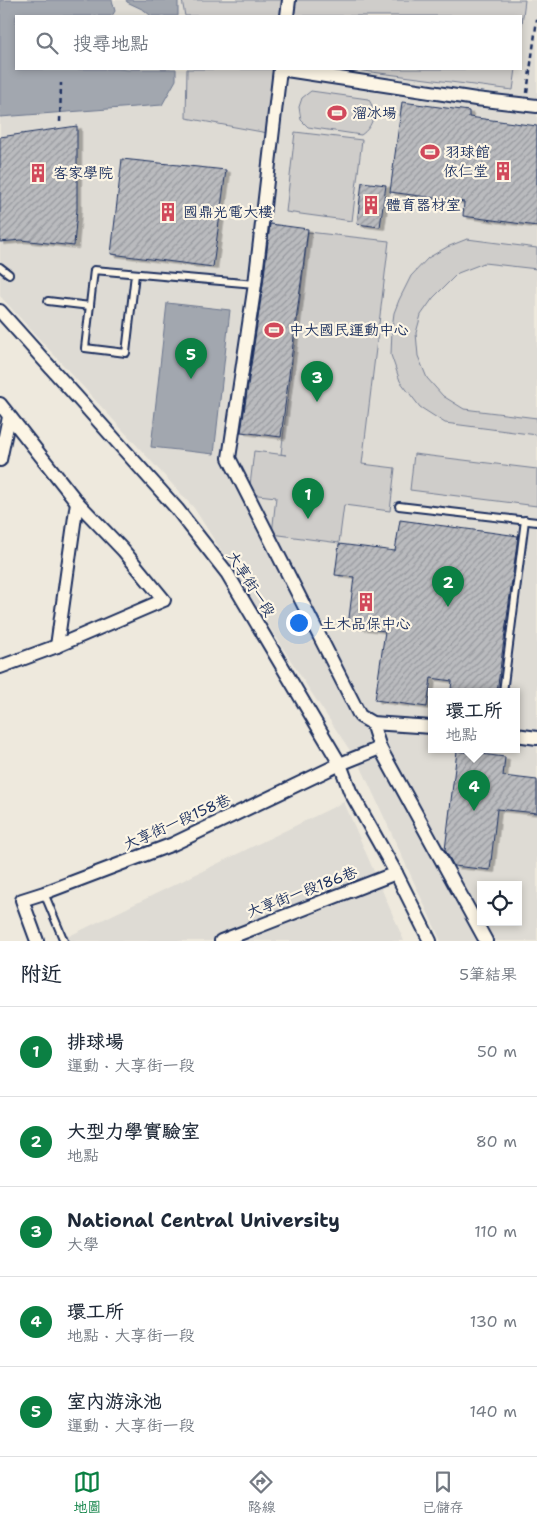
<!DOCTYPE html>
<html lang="zh-TW">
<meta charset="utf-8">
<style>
:root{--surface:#fff;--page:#f2f2f3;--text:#1f2937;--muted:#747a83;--line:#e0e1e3;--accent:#0b8043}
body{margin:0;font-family:"Shantell Sans","LXGW WenKai TC",sans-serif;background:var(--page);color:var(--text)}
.controls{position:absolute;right:15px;bottom:15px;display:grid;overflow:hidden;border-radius:0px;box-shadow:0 2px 8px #0003}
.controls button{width:45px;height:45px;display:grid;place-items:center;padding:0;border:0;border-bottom:1px solid var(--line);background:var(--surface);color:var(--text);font:25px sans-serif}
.you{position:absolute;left:298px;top:622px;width:18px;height:18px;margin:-12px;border:4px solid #fff;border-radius:50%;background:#1a73e8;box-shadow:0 0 0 8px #1a73e833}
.badge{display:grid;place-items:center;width:32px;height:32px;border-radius:50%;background:var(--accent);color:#fff;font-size:16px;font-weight:700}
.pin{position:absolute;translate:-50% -41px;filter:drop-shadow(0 1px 2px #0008)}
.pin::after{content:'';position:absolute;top:26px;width:18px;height:15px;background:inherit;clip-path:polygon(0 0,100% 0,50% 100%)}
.popup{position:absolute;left:428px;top:688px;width:92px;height:65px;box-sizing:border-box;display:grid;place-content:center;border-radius:0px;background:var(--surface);filter:drop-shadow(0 1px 4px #0005);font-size:16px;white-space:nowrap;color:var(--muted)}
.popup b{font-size:19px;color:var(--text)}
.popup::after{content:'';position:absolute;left:50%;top:100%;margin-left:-10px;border:10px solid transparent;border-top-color:var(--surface)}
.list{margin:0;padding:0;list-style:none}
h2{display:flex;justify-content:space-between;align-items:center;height:65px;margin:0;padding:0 20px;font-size:21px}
h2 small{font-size:16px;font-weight:400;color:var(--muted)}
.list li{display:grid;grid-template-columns:32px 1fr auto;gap:15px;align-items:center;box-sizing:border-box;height:90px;padding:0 20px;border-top:1px solid var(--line)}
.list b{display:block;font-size:19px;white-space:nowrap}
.list p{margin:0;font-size:16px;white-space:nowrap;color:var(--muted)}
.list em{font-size:16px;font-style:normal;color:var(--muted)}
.icon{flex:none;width:28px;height:28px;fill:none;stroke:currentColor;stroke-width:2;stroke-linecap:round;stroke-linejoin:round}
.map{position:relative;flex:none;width:537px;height:941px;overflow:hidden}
.search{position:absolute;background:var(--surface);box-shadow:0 2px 8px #0003;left:15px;right:15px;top:15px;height:55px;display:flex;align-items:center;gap:12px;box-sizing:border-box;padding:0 18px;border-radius:0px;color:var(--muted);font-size:19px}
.sheet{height:515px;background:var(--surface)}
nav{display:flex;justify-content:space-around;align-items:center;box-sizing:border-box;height:70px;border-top:1px solid var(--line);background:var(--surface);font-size:14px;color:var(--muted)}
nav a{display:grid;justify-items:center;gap:2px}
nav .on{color:var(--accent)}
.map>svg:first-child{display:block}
.built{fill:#dedbd4;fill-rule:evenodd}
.grass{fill:#cfcdca;stroke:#757e94}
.water{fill:#a2a7af;stroke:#6c778f}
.building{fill:url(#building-hatch);stroke:#1b2f5e;filter:url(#shadow)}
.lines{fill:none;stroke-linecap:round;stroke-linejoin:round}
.service-casing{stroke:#1b2f5e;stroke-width:10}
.minor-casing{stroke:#1b2f5e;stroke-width:16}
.path{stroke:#1b2f5e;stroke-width:2.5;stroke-dasharray:5 4;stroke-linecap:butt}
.service{stroke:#fcf5e5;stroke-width:6}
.minor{stroke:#fcf5e5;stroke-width:12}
.labels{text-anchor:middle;stroke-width:4.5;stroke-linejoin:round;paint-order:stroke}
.poi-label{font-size:15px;fill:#1b2f5e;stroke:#fcf5e5;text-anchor:start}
.street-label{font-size:15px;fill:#1b2f5e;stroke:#fcf5e5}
</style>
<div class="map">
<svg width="537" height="941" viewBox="0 0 537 941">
<defs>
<pattern id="building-hatch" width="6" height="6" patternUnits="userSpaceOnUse" patternTransform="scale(1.25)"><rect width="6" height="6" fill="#babbbe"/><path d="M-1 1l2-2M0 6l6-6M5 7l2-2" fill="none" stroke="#96989e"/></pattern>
<filter id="shadow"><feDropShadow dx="4.5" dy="2.5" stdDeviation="0" flood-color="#0004"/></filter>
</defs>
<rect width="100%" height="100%" fill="#eee9dd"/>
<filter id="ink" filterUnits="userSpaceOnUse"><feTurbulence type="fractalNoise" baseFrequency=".02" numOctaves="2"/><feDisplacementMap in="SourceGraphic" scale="10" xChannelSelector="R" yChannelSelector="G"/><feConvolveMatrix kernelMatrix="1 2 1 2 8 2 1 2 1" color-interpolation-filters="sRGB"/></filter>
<g filter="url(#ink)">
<g class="built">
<path d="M 0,0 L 537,0 L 537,941 L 441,941 L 361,767 L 307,686 L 194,508 L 0,296 ZM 16,16 L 521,16 L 521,69 L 16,69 ZM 432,692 L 516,692 L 516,750 L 432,750 ZM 481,885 L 518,885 L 518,922 L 481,922 Z"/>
<polygon points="344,802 404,941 59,941"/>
</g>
<g class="grass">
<polygon points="182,0 289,0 287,16 185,16"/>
<polygon points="291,0 525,0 521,32 521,16 289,16"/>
<polygon points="187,69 280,69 273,134 186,118"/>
<polygon points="348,69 516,69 513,90"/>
<path d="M 311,91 L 368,99 C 378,111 373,127 361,135 L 308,127 L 301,120 L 299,107 L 302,98 Z"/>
<polygon points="295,132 362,140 352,221 286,212"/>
<polygon points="308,232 389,241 362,464 395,468 390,511 344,505 339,543 272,534 276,497 249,494 254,451 286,455 281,454"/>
<polygon points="467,239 537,248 537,269 484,263 458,273 433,298 421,315 416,333 418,356 427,378 443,396 464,409 537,418 537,435 445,423 420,407 400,381 391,355 392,328 394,313 399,300 411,276 428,258 447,247"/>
<polygon points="414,454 537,469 537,506 410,490"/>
</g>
<g class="water">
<polygon points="0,0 112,0 115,11 112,16 16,16 16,69 116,69 129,70 132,69 176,69 176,80 162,105 0,117"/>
<polygon points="126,0 178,0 178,16 151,16 144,10 127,2"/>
<polygon points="167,303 230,310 214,454 151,447"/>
</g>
<g class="building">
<polygon points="402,102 469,111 469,117 537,126 537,226 463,216 464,202 390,192"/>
<polygon points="77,126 77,209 74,246 21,240 0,242 0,137"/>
<polygon points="122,159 226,170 213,267 111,254"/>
<polygon points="362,182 386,185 380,227 357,224"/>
<polygon points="270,224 308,229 281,437 241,432 263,285"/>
<polygon points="400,520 518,536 497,692 473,692 451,689 452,681 431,678 427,707 375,700 385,631 348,626 354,577 335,575 339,544 395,551"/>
<polygon points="457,751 505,757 503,776 537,780 537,813 497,809 490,870 454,866 445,850"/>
</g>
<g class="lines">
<g class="service-casing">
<g id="service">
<polyline points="0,267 9,274"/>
<polyline points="135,274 126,353 85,348 94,270 255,284"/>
<polyline points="48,301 90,306"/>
<polyline points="399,506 537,522"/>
<polyline points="503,692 525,520"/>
<polyline points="44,893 64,941"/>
</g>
</g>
<g class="minor-casing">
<g id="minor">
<polyline points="287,16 289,0"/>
<polyline points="280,69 255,284 229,458 360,716 372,723 432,727"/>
<polyline points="280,69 476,99 537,106"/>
<polyline points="0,311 177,509 227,573 340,764 350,791 396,873 430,941"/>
<polyline points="0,404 77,502 123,550 164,600 57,646 0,667"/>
<polyline points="0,460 9,417"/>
<polyline points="57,646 77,502"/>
<polyline points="372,723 380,748 486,941"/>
<polyline points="516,735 537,738"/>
<polyline points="37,941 22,900 44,893 173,844 340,764 380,748"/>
<polyline points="221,941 396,873"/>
</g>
</g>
<g class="path">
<polyline points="527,93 537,19"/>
<polyline points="60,122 61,83"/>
</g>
<use href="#service" class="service"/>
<use href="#minor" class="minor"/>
</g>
</g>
<defs>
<g id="stadium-bare" transform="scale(1.5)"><path d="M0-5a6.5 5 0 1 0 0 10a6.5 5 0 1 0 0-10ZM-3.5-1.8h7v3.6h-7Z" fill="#d1495b" stroke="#fcf5e5" stroke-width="2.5" paint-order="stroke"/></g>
<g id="building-bare" transform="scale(1.5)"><path d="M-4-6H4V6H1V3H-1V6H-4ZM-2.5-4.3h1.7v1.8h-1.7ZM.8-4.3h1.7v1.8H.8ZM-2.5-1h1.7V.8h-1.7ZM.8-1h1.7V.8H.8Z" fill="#d1495b" stroke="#fcf5e5" stroke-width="2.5" paint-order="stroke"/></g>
</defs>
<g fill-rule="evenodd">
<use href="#stadium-bare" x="337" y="113"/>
<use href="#stadium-bare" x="430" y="152"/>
<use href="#building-bare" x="503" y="171"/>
<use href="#building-bare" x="38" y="173"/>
<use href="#building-bare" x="371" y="205"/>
<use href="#building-bare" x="168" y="212"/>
<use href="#stadium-bare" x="274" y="330"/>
<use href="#building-bare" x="366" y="602"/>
</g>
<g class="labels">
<g class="poi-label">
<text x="352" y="118">溜冰場</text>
<text x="445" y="157">羽球館</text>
<text x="488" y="176" text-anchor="end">依仁堂</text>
<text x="53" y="178">客家學院</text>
<text x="386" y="210">體育器材室</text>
<text x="183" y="217">國鼎光電大樓</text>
<text x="289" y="335">中大國民運動中心</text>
<text x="366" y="629" text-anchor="middle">土木品保中心</text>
</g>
<g class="street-label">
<text transform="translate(251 584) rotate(57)" y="5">大享街一段</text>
<text transform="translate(177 822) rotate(-24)" y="5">大享街一段158巷</text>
<text transform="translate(302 892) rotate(-21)" y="5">大享街一段186巷</text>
</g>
</g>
</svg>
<div class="controls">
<button><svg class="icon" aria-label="locate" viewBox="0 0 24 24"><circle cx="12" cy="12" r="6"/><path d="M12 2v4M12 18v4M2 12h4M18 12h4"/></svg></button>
</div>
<div class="you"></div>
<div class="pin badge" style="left:308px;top:519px">1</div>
<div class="pin badge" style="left:448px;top:607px">2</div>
<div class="pin badge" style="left:317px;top:402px">3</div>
<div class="pin badge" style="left:474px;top:811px">4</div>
<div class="popup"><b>環工所</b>地點</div>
<div class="pin badge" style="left:191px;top:379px">5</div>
<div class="search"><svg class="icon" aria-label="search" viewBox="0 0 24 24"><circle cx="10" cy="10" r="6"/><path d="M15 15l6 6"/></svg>搜尋地點</div>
</div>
<section class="sheet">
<h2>附近<small>5筆結果</small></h2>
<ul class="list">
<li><span class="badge">1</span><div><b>排球場</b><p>運動 · 大享街一段</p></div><em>50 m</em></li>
<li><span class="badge">2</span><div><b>大型力學實驗室</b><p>地點</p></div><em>80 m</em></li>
<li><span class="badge">3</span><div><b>National Central University</b><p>大學</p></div><em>110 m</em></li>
<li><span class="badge">4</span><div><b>環工所</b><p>地點 · 大享街一段</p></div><em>130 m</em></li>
<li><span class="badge">5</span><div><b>室內游泳池</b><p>運動 · 大享街一段</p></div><em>140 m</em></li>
</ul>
</section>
<nav>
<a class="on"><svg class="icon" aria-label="map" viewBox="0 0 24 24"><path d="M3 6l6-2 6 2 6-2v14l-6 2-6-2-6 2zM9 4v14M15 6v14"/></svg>地圖</a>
<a><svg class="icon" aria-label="directions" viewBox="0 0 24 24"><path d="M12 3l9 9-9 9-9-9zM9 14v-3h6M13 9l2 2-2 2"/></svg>路線</a>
<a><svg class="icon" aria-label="saved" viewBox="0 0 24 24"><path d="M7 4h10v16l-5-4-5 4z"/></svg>已儲存</a>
</nav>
